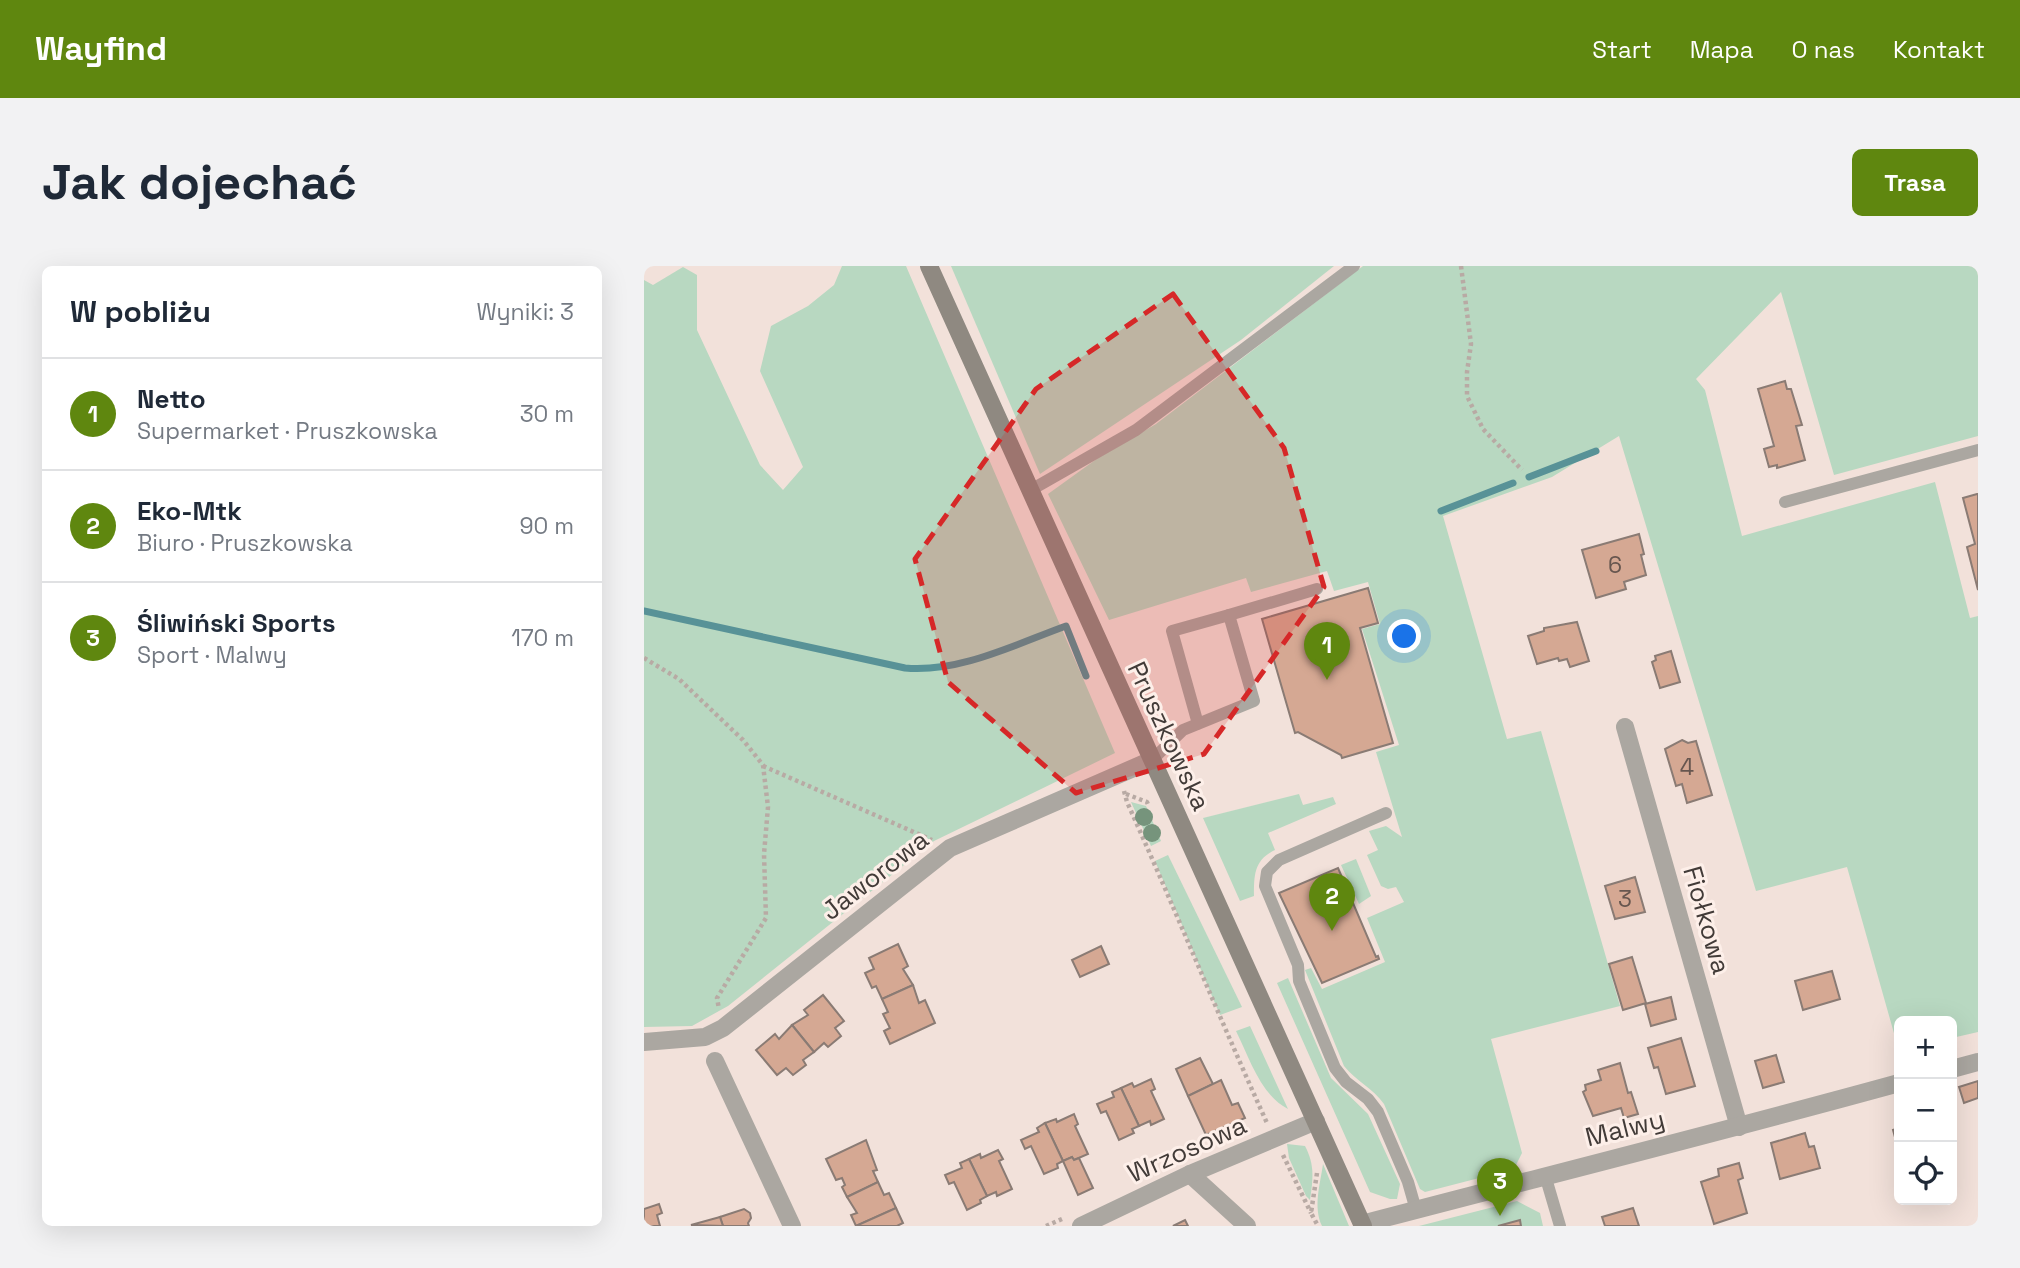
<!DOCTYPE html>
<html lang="pl">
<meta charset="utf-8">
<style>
:root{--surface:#fff;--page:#f2f2f3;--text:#1f2937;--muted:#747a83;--line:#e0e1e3;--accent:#5f870f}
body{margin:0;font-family:"Space Grotesk",sans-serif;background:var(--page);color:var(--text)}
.controls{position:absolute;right:21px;bottom:21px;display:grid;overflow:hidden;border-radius:10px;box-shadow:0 7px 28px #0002}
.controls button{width:63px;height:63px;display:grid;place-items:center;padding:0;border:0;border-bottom:2px solid var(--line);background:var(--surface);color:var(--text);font:35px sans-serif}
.you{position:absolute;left:761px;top:371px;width:24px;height:24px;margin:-18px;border:5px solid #fff;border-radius:50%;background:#1a73e8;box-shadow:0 0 0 10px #1a73e833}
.badge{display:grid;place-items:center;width:46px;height:46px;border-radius:50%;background:var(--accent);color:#fff;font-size:23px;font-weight:700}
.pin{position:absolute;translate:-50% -58px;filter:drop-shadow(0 2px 4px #0008)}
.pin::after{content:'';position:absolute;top:37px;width:24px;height:21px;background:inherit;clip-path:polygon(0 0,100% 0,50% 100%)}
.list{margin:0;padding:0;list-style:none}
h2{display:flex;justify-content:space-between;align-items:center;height:91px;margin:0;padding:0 28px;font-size:30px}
h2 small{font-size:23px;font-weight:400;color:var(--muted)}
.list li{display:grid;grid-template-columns:46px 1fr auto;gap:21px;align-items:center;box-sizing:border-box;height:112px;padding:0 28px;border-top:2px solid var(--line)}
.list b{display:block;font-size:26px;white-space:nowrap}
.list p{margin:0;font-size:23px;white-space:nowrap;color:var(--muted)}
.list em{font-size:23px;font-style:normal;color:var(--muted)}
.icon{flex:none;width:38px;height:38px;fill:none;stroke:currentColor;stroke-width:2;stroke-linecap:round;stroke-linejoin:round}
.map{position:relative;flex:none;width:1334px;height:960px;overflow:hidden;border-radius:10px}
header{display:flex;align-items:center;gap:42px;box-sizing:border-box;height:98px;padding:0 35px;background:var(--accent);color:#fff}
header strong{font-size:33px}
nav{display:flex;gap:38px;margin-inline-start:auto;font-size:24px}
.intro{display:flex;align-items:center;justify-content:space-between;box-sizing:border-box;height:168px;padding:0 42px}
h1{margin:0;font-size:49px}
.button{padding:18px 32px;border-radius:10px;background:var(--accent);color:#fff;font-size:24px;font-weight:700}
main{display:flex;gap:42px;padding:0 42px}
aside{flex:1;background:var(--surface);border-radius:10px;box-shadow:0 7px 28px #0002}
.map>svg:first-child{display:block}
.green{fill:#b8d8c1}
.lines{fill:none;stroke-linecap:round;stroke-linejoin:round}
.stream{stroke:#589297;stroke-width:7}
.building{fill:#d5a893;stroke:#8a7b74;stroke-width:2}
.path{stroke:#b8aaa4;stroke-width:4.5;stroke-dasharray:3.5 3.5;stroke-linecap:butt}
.lane{stroke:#aba7a1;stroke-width:12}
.street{stroke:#aba7a1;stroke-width:18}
.secondary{stroke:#8f8981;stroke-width:18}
.tree{fill:#76947c}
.marked{fill:#d62828;fill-opacity:0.2;stroke:#d62828;stroke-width:5;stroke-dasharray:14 9;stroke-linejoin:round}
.labels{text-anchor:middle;stroke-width:6;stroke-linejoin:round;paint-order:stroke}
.number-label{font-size:23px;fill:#67564f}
.street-label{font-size:26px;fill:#423b38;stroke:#fdefe9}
</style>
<header>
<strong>Wayfind</strong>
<nav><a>Start</a><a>Mapa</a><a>O nas</a><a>Kontakt</a></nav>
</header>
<div class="intro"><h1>Jak dojechać</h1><a class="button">Trasa</a></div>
<main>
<aside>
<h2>W pobliżu<small>Wyniki: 3</small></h2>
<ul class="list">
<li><span class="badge">1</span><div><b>Netto</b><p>Supermarket · Pruszkowska</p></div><em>30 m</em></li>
<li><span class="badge">2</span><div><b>Eko-Mtk</b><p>Biuro · Pruszkowska</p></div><em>90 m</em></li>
<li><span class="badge">3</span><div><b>Śliwiński Sports</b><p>Sport · Malwy</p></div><em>170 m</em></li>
</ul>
</aside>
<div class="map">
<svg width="1334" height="960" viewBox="0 0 1334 960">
<rect width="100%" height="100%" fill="#f2e1da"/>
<g class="green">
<polygon points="198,0 262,0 471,487 290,575 84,740 48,760 0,761 0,14 9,19 39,1 53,9 53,64 116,199 139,224 159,201 116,105 127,60 164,40 190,19"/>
<polygon points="307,0 690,0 597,74 396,208"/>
<path d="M 719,0 L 1334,0 L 1334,170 L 1190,209 L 1137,26 L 1052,113 L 1061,124 L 1098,270 L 1291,216 L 1326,352 L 1334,350 L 1334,766 L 1308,772 L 1308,755 L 1255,755 L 1255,785 L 1203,601 L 1112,625 L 975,170 L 908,211 L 799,250 L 863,473 L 897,465 L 976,740 L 847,773 L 878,887 L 870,903 L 781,926 L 776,923 L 740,838 C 729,822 712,815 700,800 L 661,704 L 667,702 L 678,723 L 741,696 L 723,652 L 760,636 L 752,621 L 744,623 L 737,620 L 723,589 L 734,584 L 725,565 L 742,560 L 758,571 L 732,486 L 755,479 L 718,363 L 736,358 L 724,316 L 690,325 L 683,305 L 607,326 L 602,312 L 465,354 L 404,228 L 454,192 L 512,158 Z"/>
<path d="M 655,528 L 659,539 L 689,531 L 692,538 L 624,567 L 631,584 C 610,594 610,609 610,630 L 596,635 L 559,552 Z"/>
<polygon points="487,536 502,540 517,575 507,580"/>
<polygon points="524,589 598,741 576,749 511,595"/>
<polygon points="712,593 727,630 715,638 697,599"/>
<polygon points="644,712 687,812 724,848 756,918 753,933 746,933 726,926 633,717"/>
<path d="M 606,760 L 644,843 C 617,830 605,791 592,765 Z"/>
<path d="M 643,878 L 661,880 C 671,899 669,913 666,934 L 662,930 L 645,892 Z"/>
<path d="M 679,898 L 705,960 L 678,960 C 669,941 676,919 679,898 Z"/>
<polygon points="873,935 896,947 899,960 775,960"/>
</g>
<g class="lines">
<g class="stream">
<polyline points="885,211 952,185"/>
<polyline points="797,245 869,217"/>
<path d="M 0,345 L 261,402 C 315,407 372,378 422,360 L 442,410"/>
</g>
</g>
<g class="building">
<polygon points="1141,115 1143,123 1147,123 1158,159 1152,160 1161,194 1133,202 1133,199 1125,201 1120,183 1130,180 1114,123"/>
<polygon points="1333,228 1334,228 1334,324 1323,281 1331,278 1319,232"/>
<polygon points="995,268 1000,288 997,289 1002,309 980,316 982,323 952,332 938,284"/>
<polygon points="724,322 734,357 716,362 749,477 698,492 697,489 654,466 651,467 618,353"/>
<polygon points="933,356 945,395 926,401 923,393 915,395 914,392 893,398 884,370 900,365 900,362"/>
<polygon points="1027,385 1036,416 1016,422 1008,396 1012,394 1011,390"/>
<polygon points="1038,474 1044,477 1052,475 1068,529 1043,537 1038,518 1032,520 1021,483"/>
<polygon points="694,602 732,691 734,690 735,693 678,717 635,627"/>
<polygon points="991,611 1001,646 971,653 961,620"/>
<polygon points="254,678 264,700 259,703 269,719 238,733 232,720 228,722 221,707 230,703 225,692"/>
<polygon points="457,680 465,698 436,711 428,694"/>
<polygon points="988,691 1002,737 979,744 965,698"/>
<polygon points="1188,705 1196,733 1159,744 1151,715"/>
<polygon points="269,719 275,737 281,734 291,757 246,778 240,765 246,762 239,748 244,746 238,733"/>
<polygon points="179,729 200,755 191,762 197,770 184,781 180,777 170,786 148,759 164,749 160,744"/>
<polygon points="1027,731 1032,753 1007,760 1001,738"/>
<polygon points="148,759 170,786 159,794 162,799 149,809 142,802 133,809 112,784 131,768 135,773"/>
<polygon points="1037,772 1051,820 1022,828 1014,801 1010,802 1004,782"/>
<polygon points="1132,789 1140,816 1119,822 1111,795"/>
<polygon points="556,792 569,818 544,830 532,803"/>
<polygon points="976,797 984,827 987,826 994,848 980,852 977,842 949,850 939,826 942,824 941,819 957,814 954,804"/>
<polygon points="507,813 511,823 507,825 520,853 507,859 506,855 495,860 477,822 488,817 490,821"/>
<polygon points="577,814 588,839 594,837 601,852 562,869 544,830"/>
<polygon points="1334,815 1334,832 1320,837 1315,821"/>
<polygon points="477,822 495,860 488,863 490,867 475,874 462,845 457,847 453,838 470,831 468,826"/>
<polygon points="430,848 434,858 431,860 444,888 430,894 428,891 419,895 401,857 412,853 413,856"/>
<polygon points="401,857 419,895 413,898 414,902 400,908 387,880 381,883 377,874 395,866 393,862"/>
<polygon points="1255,862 1255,886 1249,864"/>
<polygon points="1161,867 1165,881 1170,880 1176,902 1136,913 1127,877"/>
<polygon points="222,874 233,904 229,905 234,916 203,931 198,921 201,919 198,912 192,914 182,893"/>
<polygon points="354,884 359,893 355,895 368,923 353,930 352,926 343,930 325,893 336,888 337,892"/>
<polygon points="428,891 430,894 435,892 449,922 434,929 419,895"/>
<polygon points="325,893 343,930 336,934 337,937 323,944 310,916 305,918 301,909 318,902 316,897"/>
<polygon points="1095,897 1099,912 1094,914 1103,947 1070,958 1057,916 1075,910 1074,903"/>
<polygon points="234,916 240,929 245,927 252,942 212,960 207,949 213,947 203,931"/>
<polygon points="15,938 18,947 13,949 16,960 0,960 0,943"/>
<polygon points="252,942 259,957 253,960 212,960"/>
<polygon points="989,942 995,960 961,960 958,951"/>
<polygon points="100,943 106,947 107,952 104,957 105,960 79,960 76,951"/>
<polygon points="76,951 79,960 47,959"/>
<polygon points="541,954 544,960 529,960"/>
<polygon points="876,954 877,960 854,960"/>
</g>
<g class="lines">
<g class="path">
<polyline points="817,0 827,78 823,106 823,130 839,163 878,204"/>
<polyline points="0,392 35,413 99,474 119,499 124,541 120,588 122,652 73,732 75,743"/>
<polyline points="119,500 288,574"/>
<path d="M 480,525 L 483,536 C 531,643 575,751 623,857"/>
<polyline points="482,528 503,536 505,541"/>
<polyline points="639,889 667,947"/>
<polyline points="673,907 667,947 674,960"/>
<polyline points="402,960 418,953"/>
</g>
<g class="lane">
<polyline points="385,225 492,164 710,0"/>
<polyline points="1141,236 1334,184"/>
<polyline points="585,349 673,323"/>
<polyline points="508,494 539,464 610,435 585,349 528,365 554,458"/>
<polyline points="742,547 635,594 623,606 621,620 654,699 655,715 691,802 702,816 724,833 734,846 764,916 772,944"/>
<polyline points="901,909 916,960"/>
</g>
<g class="street">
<polyline points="981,461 1095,861"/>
<polyline points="0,776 61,771 79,762 306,582 508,494"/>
<polyline points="71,795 148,960"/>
<polyline points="1308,803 1334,796"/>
<polyline points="546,908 603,960"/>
<path d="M 718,958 C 897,911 1077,866 1255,817"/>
<polyline points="437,960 546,908 672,855"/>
</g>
<polyline class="secondary" points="285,0 719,960"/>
</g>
<g class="tree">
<circle cx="500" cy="551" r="9"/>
<circle cx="508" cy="567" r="9"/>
</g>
<path class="marked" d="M 529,28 L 640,182 L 680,321 L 560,488 L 432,527 L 304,416 L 271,293 L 392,123 Z"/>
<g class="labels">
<g class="number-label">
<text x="971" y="307">6</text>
<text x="1043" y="509">4</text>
<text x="981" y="641">3</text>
</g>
<g class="street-label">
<text transform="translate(525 470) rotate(65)" y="9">Pruszkowska</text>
<text transform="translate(231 609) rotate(-38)" y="9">Jaworowa</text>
<text transform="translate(1063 654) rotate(74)" y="9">Fiołkowa</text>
<text transform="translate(981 862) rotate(-14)" y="9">Malwy</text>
<text transform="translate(543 883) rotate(-24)" y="9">Wrzosowa</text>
</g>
</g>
</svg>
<div class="controls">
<button>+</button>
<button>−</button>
<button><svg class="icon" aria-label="locate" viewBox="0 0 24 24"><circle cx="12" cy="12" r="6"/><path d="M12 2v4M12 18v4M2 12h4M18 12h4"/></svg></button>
</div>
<div class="you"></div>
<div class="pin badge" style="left:683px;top:414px">1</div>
<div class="pin badge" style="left:688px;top:665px">2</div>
<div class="pin badge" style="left:856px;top:950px">3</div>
</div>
</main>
